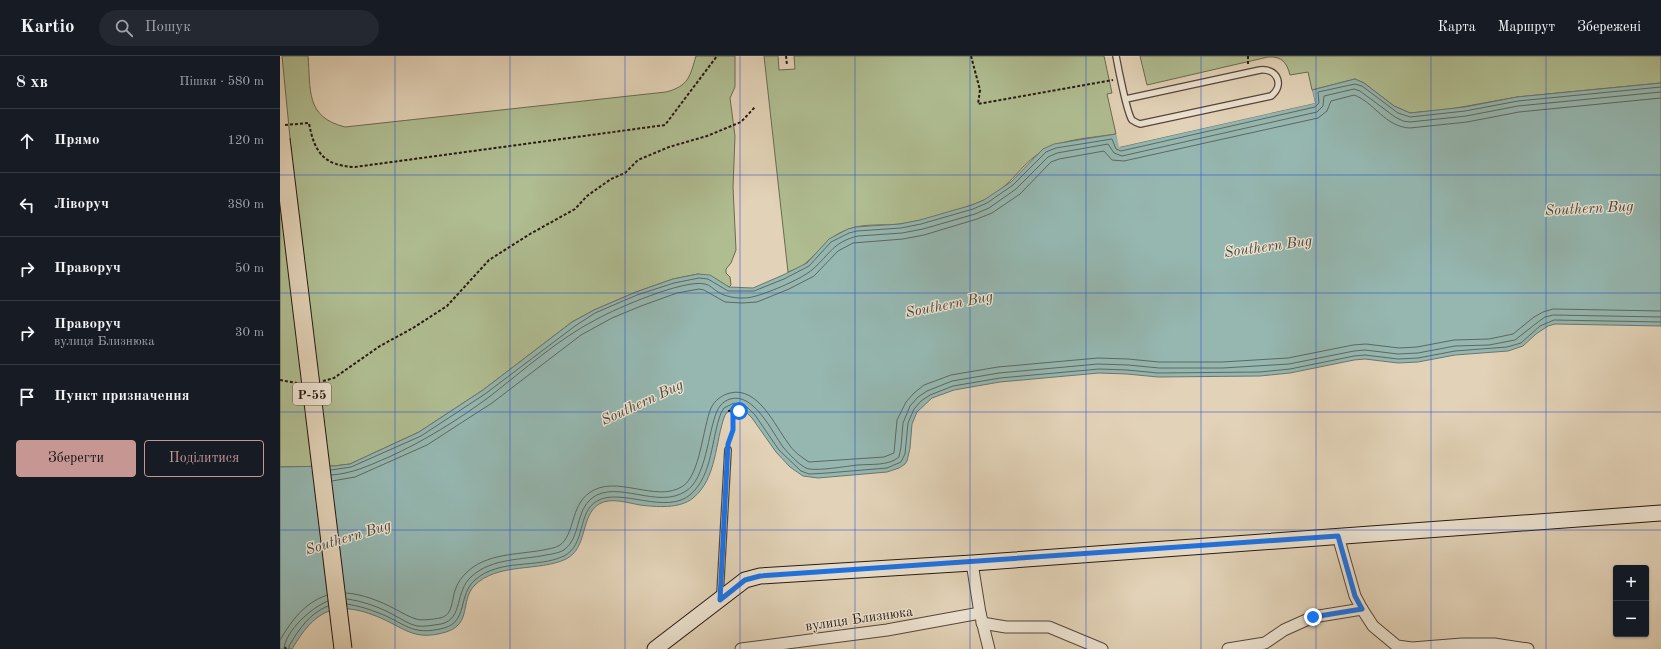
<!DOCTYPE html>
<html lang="uk">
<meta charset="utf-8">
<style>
:root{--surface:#171b24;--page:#242831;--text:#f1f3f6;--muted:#9ea1a6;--line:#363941;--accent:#c59692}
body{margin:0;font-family:"Old Standard TT",serif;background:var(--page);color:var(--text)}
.controls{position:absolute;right:12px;bottom:12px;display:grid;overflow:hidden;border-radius:4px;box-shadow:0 1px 3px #0004}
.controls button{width:36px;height:36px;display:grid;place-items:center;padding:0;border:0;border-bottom:1px solid var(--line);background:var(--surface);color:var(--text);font:20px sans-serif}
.stop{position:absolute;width:12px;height:12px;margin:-9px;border:3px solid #1a73e8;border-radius:50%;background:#fff}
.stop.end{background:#1a73e8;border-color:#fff;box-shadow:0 1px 4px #0008}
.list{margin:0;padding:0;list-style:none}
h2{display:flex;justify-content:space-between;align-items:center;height:52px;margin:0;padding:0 16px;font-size:17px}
h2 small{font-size:13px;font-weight:400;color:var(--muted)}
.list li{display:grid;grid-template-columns:26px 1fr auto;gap:12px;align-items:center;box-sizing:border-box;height:64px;padding:0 16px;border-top:1px solid var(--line)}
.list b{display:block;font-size:15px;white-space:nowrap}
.list p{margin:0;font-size:13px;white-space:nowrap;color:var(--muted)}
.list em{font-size:13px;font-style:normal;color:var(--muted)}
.actions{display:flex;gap:8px;padding:12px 16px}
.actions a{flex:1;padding:9px 0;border:1px solid var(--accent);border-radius:4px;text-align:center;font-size:14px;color:var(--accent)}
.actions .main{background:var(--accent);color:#111}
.icon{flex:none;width:22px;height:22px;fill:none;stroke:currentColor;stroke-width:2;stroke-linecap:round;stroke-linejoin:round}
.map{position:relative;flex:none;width:1381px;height:593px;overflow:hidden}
header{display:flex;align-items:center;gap:24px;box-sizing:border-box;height:56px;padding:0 20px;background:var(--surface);border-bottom:1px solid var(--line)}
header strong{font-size:19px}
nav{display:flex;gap:22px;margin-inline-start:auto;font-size:14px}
.search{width:280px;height:36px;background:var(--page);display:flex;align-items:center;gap:10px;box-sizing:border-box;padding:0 14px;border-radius:22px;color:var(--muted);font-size:15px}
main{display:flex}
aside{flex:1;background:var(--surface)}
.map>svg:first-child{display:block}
.green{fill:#afbd91;stroke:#6b6a52}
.water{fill:#95b7b0;stroke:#697771}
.pier{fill:#e2d2b7}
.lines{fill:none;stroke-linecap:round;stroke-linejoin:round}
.shore{stroke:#5e6861;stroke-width:1}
.lane-casing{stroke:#56463b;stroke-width:8}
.street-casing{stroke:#56463b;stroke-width:13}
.secondary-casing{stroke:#271812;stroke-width:17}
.path{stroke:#271812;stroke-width:2;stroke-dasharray:3 2;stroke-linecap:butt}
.lane{stroke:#ece2d0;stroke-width:5.5}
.street{stroke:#ece2d0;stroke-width:11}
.secondary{stroke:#ece2d0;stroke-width:15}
.primary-bridge-casing{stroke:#271812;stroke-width:19;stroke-linecap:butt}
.primary-bridge{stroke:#e2d2b7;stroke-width:17}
.route{stroke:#1a73e8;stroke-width:5}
.grid{fill:none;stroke:#1d4ed8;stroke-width:1;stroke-opacity:0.55}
.labels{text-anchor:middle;stroke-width:3;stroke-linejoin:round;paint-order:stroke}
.shield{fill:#ece2d0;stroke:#62554b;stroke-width:1}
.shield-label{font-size:13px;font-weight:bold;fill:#271812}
.street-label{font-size:14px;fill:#271812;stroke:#ece2d0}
.water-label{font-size:15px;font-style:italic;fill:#484841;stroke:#ece2d0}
</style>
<header>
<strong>Kartio</strong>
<div class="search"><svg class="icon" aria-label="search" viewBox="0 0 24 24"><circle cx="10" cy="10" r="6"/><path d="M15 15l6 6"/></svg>Пошук</div>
<nav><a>Карта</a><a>Маршрут</a><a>Збережені</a></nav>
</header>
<main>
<aside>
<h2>8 хв<small>Пішки · 580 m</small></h2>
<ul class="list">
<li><svg class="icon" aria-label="ahead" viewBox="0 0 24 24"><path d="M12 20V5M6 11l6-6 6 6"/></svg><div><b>Прямо</b></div><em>120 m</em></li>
<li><svg class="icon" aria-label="left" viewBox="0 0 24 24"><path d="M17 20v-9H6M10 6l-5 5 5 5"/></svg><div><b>Ліворуч</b></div><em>380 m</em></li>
<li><svg class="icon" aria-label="right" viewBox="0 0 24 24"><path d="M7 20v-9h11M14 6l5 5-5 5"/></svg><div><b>Праворуч</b></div><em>50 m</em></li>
<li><svg class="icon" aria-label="right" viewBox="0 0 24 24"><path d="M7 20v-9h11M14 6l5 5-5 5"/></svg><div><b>Праворуч</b><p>вулиця Близнюка</p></div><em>30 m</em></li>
<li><svg class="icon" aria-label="arrive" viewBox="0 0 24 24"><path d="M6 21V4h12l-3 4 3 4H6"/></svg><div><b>Пункт призначення</b></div></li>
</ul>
<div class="actions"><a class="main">Зберегти</a><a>Поділитися</a></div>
</aside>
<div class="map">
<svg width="1381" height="593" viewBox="0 0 1381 593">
<rect width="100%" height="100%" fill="#e2d2b7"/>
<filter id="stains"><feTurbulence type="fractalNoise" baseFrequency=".005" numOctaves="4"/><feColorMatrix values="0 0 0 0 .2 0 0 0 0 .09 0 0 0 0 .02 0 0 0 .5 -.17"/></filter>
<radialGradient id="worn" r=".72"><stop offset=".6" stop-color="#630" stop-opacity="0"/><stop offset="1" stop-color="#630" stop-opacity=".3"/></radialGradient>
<g class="green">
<path d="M 2,0 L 28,0 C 31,34 25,61 65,71 L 386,36 C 409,30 410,20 416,0 L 455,0 L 455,31 L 450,42 L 455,80 L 453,131 L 456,194 L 451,207 L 446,213 L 446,217 L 450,221 L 451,229 L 449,231 L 436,223 L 418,218 L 393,223 L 356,236 L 314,254 L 292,266 L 203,334 L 139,376 L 70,408 L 54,410 L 0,411 L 0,129 L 15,133 Z"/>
<path d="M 484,0 L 498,0 L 499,14 L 515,13 L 514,0 L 824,0 L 832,37 L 827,38 L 836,78 C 812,82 777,83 758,98 C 737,113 729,133 702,145 C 678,155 647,164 620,168 C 604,170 585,167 569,173 C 548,180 542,193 527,206 C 522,211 514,214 508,216 Z"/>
<path d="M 860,0 L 1381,0 L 1381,27 L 1237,41 L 1171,53 L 1130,57 L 1114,50 L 1084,27 L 1075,23 L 1032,34 L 1028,16 L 1010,19 C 1007,7 1002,0 988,1 L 867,29 Z"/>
</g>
<path class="water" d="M 1075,23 L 1084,27 L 1114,50 L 1130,57 L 1185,51 L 1237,41 L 1381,27 L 1381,270 L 1275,268 L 1268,270 L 1256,278 L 1243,290 L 1228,295 L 1175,299 L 1138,306 L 1118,307 L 1085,303 L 1074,304 L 1010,317 L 980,320 L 878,321 L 847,318 L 819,317 L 720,326 L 674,334 L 652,342 L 637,356 L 632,368 L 630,392 L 627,405 L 625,408 L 619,412 L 607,416 L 538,422 L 523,420 L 510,411 L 496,396 L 472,362 L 465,355 L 455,351 L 450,353 L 445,359 C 435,385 437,423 413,442 C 400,453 376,451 360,449 C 348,447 331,441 319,448 C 300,460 308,492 286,503 C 259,516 217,506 194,530 C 180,545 192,568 166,576 C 133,586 124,571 96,560 C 53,543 34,556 12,593 L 0,593 L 0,411 L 54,410 L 70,408 L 139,376 L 203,334 L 292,266 L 314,254 L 356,236 L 393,223 L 418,218 L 430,219 L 449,231 L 473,232 L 503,219 L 527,207 L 549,183 L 568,173 L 576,171 L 620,168 L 640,164 L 692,149 L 704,144 L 731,126 L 763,93 L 774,88 L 836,78 L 840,91 L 1035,47 L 1032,34 Z"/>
<polygon class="pier" points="1030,34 1032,34 1035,47 839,91 836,78 838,77 841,89 1033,46"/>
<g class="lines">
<g class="shore">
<polyline points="51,414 71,411 141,380 205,338 295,270 315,257 357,239 394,227 419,222 428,223 448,235 474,235 504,223 529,210 551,186 569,177 577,175 621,172 641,168 693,153 707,147 733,129 766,96 776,92 832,83 836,93 841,95 1035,51 1039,47 1038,36 1075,28 1082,30 1118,57 1130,61 1185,55 1238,45 1381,31"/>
<path d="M 51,419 C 72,418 90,409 109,401 C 144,385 178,364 209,341 C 244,314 278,283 317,263 C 337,252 404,223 425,228 C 430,229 433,233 438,236 C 447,242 464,244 476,240 C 490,236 522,223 533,213 C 550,198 553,186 578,180 L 622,177 L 643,173 L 695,158 L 709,152 L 736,133 L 768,101 L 777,97 L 828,88 L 834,97 L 842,100 L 1037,56 L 1043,50 L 1044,40 L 1074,33 L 1080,35 L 1115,61 L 1123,65 L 1130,66 L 1186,60 L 1238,50 L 1381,36"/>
<path d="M 52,425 L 75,421 L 147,389 L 212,347 L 301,279 L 332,262 L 361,250 L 397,237 L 419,233 L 424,234 L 445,246 L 462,247 L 477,246 L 509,233 L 534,220 L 558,195 L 573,187 L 623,183 L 644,179 L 697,163 L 712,157 L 740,138 L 771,106 L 779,103 L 824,95 L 832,104 L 844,105 L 1038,62 L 1047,55 L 1051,45 L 1074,39 C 1094,46 1105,71 1130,72 L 1187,66 L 1239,56 L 1381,42"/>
<path d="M 66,537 C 82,538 100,545 115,553 C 121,556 129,561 136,563 C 143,565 153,563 160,562 C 174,559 171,543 176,532 C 178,526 182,521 186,517 C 206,497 237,499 263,494 C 268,493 276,492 280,489 C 295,478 290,451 309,437 C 336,417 376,448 403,430 C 420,419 423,371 431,352 C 435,344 442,339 450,337 C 478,330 495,370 508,387 C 513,395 521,401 529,406 L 604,401 L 614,397 L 617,364 L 626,346 L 634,337 L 644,329 L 671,319 L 718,311 L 818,302 L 848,303 L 879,306 L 942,306 L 1008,302 L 1073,289 L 1086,288 L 1119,292 L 1137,291 L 1174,284 L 1209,283 L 1233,278 L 1254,261 L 1263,256 L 1273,253 L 1381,255"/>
<path d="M 67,543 C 82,545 99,551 112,558 C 120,562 128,568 137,570 C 145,571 153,569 161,568 C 184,563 174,535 192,520 C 212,502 242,504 266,499 C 272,498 279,497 284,494 C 301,482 295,455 312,442 C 337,423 378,454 406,435 C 426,423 428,376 437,355 C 440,349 444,345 450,343 C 474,336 492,376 503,391 C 509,398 518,408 526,412 C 534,416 567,410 578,409 C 590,408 609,410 619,401 L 621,391 L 623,367 L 630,350 L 638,341 L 647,335 L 672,325 L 719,317 L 818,308 L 848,309 L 879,312 L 943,312 L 1009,308 L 1074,295 L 1085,294 L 1118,298 L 1138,297 L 1175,290 L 1209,289 L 1235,284 L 1258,266 L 1265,261 L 1273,259 L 1381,261"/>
<path d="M 67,548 C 77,550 87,552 96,556 C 125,566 130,581 164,572 C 188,566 178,538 195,524 C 220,502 256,513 284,500 C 306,489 297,456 317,445 C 340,431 387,460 411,438 C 433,418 431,383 441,357 L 444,352 L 454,347 L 467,351 L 475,359 L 499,394 L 521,415 L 529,418 L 547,417 L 607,412 L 621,406 L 625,398 L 628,367 L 634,353 L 641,345 L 650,339 L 673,330 L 720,322 L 819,313 L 847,314 L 878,317 L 980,316 L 1010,313 L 1074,300 L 1085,299 L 1118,303 L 1138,302 L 1175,295 L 1227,291 L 1241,287 L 1260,270 L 1274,264 L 1381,266"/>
<path d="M 0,584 C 12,564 24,547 47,539"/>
<path d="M 4,593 C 5,575 32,551 48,545"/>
<path d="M 9,593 L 9,590 C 19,573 30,557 48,550"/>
</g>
<g class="lane-casing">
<g id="lane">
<path d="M 836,0 C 838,11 847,57 852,64 C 855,66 857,67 860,68 L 991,40 C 1005,29 997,12 980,14 L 846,43"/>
<polyline points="440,539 448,394"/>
</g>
</g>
<g class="street-casing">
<g id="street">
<polyline points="1058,480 1075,540 1082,553 1093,570 1117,590 1132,592 1182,588 1214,588 1248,593"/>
<polyline points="692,507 700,557 709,593"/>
<polyline points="702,567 726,571 769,571 822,593"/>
<polyline points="461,593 607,574 700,557"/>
<polyline points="948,593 985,587 1004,574 1033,561 1082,553"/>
</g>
</g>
<g class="secondary-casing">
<polyline id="secondary" points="375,593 465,524 480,520 692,507 1381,457"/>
</g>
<g class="path">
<polyline points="506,0 507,9"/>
<polyline points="691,0 700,34 698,48 833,24"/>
<polyline points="968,0 968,9"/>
<path d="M 5,69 L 29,67 C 34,95 43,110 75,111 L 385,69 L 437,0"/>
<polyline points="0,324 17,327"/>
<polyline points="43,325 54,322 100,290 133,272 167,250 209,204 250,178 295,153 307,140 331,123 345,117 358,104 389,91 427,80 461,66 475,51"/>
<polyline points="448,355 459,355"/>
<polyline points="448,387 453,374 453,355"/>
<polyline points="5,591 6,593"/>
</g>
<use href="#lane" class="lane"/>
<use href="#street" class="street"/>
<use href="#secondary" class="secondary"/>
<g class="primary-bridge-casing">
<polyline id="primary-bridge" points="1,83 63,593"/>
</g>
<use href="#primary-bridge" class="primary-bridge"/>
</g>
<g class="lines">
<polyline class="route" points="459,355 453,355 453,374 448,388 440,544 465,524 480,520 1058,480 1075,540 1082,553 1033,561"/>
</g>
<path class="grid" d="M 115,0 L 115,593M 230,0 L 230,593M 345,0 L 345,593M 460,0 L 460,593M 575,0 L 575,593M 690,0 L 690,593M 806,0 L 806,593M 921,0 L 921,593M 1036,0 L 1036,593M 1151,0 L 1151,593M 1266,0 L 1266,593M 0,119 L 1381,119M 0,237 L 1381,237M 0,356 L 1381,356M 0,474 L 1381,474"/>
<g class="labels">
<rect class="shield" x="13" y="327" width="38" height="22" rx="3"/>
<g class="shield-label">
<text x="32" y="343">Р-55</text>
</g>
<g class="street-label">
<text transform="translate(579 562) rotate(-8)" y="5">вулиця Близнюка</text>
</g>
<g class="water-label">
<text transform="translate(1309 152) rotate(-3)" y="5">Southern Bug</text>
<text transform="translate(988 190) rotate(-8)" y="5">Southern Bug</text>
<text transform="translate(669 248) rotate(-11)" y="5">Southern Bug</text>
<text transform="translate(362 346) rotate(-25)" y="5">Southern Bug</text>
<text transform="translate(68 481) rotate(-17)" y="5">Southern Bug</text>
</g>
</g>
<rect width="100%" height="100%" filter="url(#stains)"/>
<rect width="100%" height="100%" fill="url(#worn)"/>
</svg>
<div class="controls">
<button>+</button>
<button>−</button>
</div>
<div class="stop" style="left:459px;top:355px"></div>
<div class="stop end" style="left:1033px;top:561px"></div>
</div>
</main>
